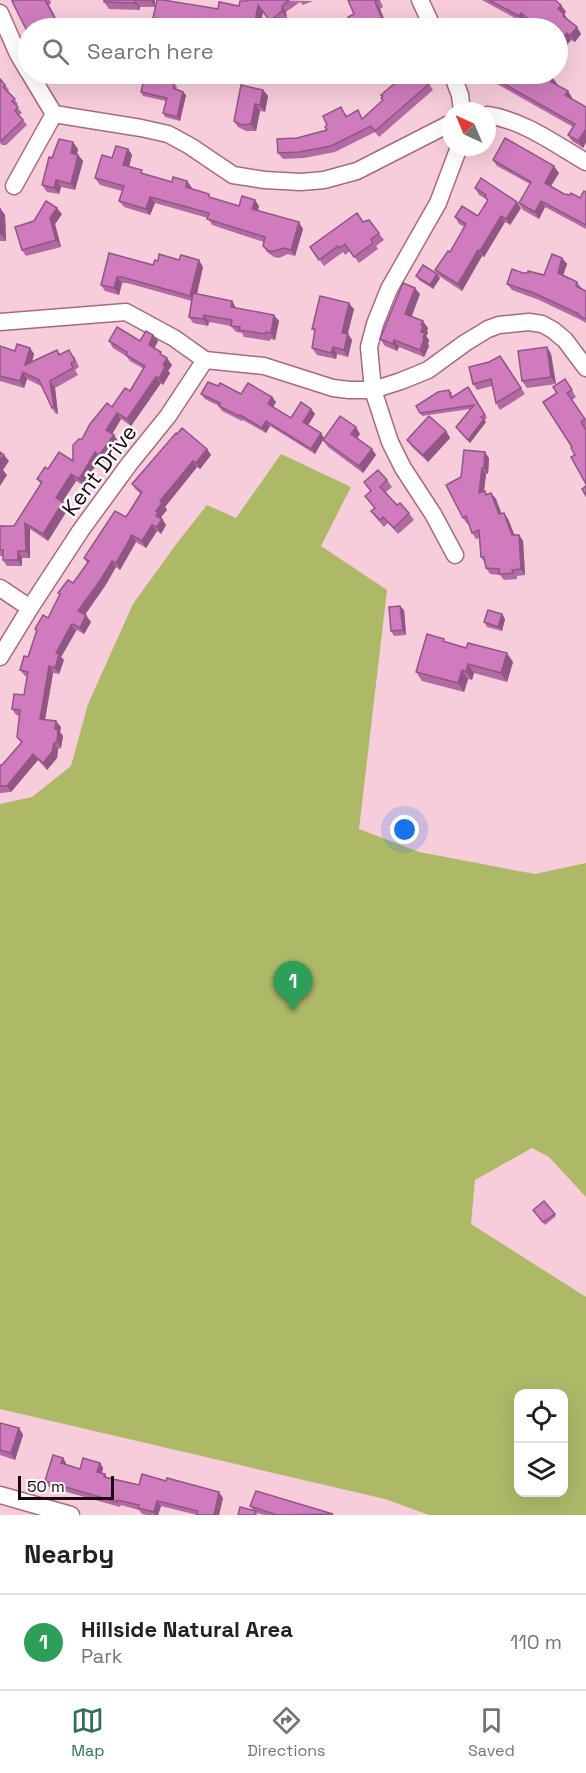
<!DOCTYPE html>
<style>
:root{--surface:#fff;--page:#f6f6f6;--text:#202124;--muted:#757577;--line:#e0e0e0;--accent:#2e7060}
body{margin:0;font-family:"Space Grotesk",sans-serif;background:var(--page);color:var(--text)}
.controls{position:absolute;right:18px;bottom:18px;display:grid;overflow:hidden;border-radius:12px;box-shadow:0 6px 24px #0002}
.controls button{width:54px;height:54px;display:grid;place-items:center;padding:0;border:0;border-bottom:2px solid var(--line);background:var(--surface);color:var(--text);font:30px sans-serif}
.compass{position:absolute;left:442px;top:102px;width:54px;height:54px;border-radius:50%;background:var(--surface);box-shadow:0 6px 24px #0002;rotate:316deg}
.scale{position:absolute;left:18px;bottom:15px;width:96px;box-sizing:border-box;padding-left:6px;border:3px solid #1c050f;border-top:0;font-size:16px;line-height:21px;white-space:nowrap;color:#1c050f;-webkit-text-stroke:4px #fafafa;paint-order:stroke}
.you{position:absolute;left:405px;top:830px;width:21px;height:21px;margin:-15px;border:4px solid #fff;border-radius:50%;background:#1a73e8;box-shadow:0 0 0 9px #1a73e833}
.badge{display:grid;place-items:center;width:39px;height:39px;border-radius:50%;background:var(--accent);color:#fff;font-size:20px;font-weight:700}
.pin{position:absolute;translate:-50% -50px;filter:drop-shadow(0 2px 3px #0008)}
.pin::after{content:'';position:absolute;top:32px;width:21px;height:18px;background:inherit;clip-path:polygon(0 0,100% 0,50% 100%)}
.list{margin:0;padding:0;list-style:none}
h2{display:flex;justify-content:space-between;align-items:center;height:78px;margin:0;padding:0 24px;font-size:26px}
h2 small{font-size:20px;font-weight:400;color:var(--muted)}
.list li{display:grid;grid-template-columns:39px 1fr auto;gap:18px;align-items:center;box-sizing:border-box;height:96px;padding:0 24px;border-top:2px solid var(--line)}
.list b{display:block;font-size:22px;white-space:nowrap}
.list p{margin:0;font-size:20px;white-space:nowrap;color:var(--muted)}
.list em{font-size:20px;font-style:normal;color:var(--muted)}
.icon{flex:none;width:33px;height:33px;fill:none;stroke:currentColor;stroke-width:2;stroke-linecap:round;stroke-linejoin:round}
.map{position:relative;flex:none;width:586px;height:1515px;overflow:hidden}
.search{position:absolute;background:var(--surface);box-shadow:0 6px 24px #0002;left:18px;right:18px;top:18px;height:66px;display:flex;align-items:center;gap:15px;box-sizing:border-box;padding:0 21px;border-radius:33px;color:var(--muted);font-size:22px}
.sheet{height:174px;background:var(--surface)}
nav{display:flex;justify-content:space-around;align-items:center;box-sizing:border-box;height:84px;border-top:2px solid var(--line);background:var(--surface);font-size:16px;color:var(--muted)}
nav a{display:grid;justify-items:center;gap:3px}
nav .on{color:var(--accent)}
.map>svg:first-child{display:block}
.green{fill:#aeb968;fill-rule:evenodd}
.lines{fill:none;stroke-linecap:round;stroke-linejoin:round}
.minor-casing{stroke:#a96982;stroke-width:19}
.minor{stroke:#fff;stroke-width:16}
.wall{fill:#b26aa3}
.shaded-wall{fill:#915684}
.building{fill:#cf7bbd;stroke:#915684;stroke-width:1.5}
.labels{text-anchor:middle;stroke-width:5;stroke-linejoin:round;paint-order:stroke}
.street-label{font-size:22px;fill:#1c050f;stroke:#fafafa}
</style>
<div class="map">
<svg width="586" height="1515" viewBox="0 0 586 1515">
<rect width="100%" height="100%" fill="#f7ccdb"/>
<path class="green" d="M 281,454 L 351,487 L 321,546 L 387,590 L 359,829 L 419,852 L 535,874 L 586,863 L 586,1197 L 549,1157 L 532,1148 L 475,1180 L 471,1224 L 586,1297 L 586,1515 L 429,1515 L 385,1499 L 0,1409 L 0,804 L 32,797 L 71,766 L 88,704 L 133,604 L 177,543 L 207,505 L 236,518 ZM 518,1394 L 564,1394 L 564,1492 L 518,1492 Z"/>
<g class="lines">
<g class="minor-casing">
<g id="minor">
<polyline points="420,0 433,28"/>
<polyline points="0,13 18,54 28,71"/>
<polyline points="30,74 54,114 141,128 168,134 190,146 233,175 265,180 301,182 324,180 357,171 451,123"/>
<polyline points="452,74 460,95 462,111"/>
<path d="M 487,115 C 523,120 555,144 586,162"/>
<polyline points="14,186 54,114"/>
<polyline points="0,322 126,312 174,338 205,360 264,366 333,388 349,390 373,390 401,381 428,370 465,343 488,329 499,325 529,322 542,324 553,330 565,340 586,368"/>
<polyline points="455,555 433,514 403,468 390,442 373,390 369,347 375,324 389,289 438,203 459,147"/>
<polyline points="0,588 30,608"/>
<polyline points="0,657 30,608 81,530 130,463 168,416 205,360"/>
<polyline points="0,1495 71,1515"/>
</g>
</g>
<use href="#minor" class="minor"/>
</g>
<g class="wall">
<polygon points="14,0 50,0 51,3 49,5 61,28 28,28"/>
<polygon points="104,0 155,0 155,7 140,7 140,10 109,9 104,2"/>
<polygon points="248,0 313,1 303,5 300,2 286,12 287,18 274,28 263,12 260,28 174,28 158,25 153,18 239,6"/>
<polygon points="348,0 380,0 383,7 380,9 388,28 406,28 342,28 352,25 354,14"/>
<polygon points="482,0 555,0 561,5 566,12 564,14 569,21 581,34 575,42 571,40 563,50 558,45 558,28 536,28 525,20 524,23"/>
<polygon points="66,74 81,74 75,81"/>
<polygon points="194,74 223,74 222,80"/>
<polygon points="353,74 376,74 358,81"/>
<polygon points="487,74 529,74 535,77 558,85 557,86 568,91 572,98 572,99 586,107 586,142 583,148 572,141 568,135 573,127 497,84 492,77 493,76"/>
<polygon points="170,75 173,79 172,83 174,83 177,87 176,89 186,95 180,121 165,117 163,113 166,101 143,96 141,92"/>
<polygon points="0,78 9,90 8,91 18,104 16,106 22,113 19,115 27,125 6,145 2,145 0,143"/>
<polygon points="429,84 433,90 379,137 375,132 335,152 304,158 283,159 278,153 297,138 327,130 345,113 347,116 363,118"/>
<polygon points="263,90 268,96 265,112 260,111 256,131 246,131 238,127 234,121"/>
<polygon points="78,149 77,154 78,155 83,161 75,190 61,187 59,194 47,192 42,185 52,158"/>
<polygon points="128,149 132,155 129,167 145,175 172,182 187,181 192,188 191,189 212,198 239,206 259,206 258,211 303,229 295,256 288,254 279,258 274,257 267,252 263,246 264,242 212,225 208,218 155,203 150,215 124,207 119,201 122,191 100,185 95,178 112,158"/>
<polygon points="493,160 559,173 551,186 564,194 580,198 586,192 586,229 545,207 539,219 523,210 519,203 530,184 497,166"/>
<polygon points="475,188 517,202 521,208 510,225 505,222 484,257 482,256 462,291 439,276 435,270 450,252 465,227 459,224 455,217 478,216 488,201 486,199 479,195"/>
<polygon points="0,208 5,215 6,241 0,241"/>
<polygon points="62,214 55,224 61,247 26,256 22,250"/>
<polygon points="369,220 384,240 376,246 378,249 359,263 350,251 345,255 343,252 324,266 310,247"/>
<polygon points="109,253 153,265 203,267 197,294 232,301 236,308 279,321 275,340 270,339 270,341 244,337 242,333 236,332 231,326 209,322 208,326 193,323 189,317 192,301 127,283 122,283 119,295 105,291 101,285"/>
<polygon points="562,258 567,264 563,275 577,282 582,289 586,291 586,323 581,320 539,300 512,290 507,284 523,273 544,275"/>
<polygon points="416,276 440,278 433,289 419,280"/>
<polygon points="420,294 411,316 428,328 427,331 428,333 426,336 429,340 428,344 429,346 424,357 399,347 397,351 385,346 380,339"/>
<polygon points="354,309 348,334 352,340 348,357 337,354 336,359 317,355 312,348 315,332 312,329"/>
<polygon points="153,335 158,341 154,348 172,365 168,371 170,373 163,385 161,383 131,426 121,419 112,434 118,441 104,462 100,459 83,485 76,481 62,502 68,509 48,541 30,529 30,558 22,558 22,566 7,566 3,560 3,556 0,556 0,526 14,526 41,484 37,479 48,469 73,461 82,439 112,407 130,391 144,369 130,361 126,356 113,348 109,341 140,341"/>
<polygon points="0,346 15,351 30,348 34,354 32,362 57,350 60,354 74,356 79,367 75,370 78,375 55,388 58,414 56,414 52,408 41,386 27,379 24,388 0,381"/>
<polygon points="547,347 551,354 556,384 527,388 522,381"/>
<polygon points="500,356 525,394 500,410 496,403 492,386 477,390 473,384 489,362"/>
<polygon points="565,379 576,397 572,400 586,420 586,484 572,447 557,393"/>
<polygon points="218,386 241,394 272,397 276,402 273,407 291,418 311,409 315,414 308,425 321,433 324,438 360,434 357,438 376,455 363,473 328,447 323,440 315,454 270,426 266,433 243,420 242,421 222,411 219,406 205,399 201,394"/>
<polygon points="468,387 487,418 484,420 486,422 470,443 456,427 470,409 422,416 416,406 449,390 452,393 452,397"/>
<polygon points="446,431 450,438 428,462 412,447 407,440"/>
<polygon points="207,449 211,455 200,469 197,467 165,507 167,510 161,517 166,525 161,534 157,531 146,548 136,542 120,570 116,567 105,586 85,615 91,622 84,634 77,630 76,631 61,657 64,660 59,674 53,673 45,720 61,727 60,732 63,736 61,748 58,749 57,758 47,770 38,760 11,792 0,793 0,765 2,765 21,743 17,737 20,716 16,715 12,709 24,695 27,677 25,676 20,670 28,657 36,631 35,629 48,618 60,595 58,593 73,583 87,563 84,558 126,517 140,493 136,490 132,484"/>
<polygon points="489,458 488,474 486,474 484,491 485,491 488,495 491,493 496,499 501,514 504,513 508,519 514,535 519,535 523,541 525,575 517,576 517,579 504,580 500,575 490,574 486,568 485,563 481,557 479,538 476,539 472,533 468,523 467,524 463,518 461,477"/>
<polygon points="387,480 392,487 386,492 397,505 409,513 414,520 398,534 388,523 384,527 376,518 371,511 375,508 365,496 371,491 364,482"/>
<polygon points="404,610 406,635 394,636 391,631"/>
<polygon points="502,614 505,619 502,631 487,627 484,622"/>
<polygon points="447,642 513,662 507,682 474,673 472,680 468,679 464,692 422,681 416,672"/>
<polygon points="544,1201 556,1216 545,1225 533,1210"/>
<polygon points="0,1423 19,1428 23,1435 15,1460 0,1455"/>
<polygon points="63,1458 66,1463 66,1465 80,1469 100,1463 103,1468 102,1473 105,1474 107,1477 139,1485 223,1498 219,1515 197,1515 161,1506 158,1515 147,1515 142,1514 139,1510 121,1505 120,1507 49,1487 45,1481"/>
<polygon points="250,1506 333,1514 333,1515 264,1515 256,1513 258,1515 238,1515 254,1511"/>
</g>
<g class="shaded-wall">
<polygon points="45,0 49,5 61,28 59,26"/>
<polygon points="135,0 140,7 140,10 135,3"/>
<polygon points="150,0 155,0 155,7"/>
<polygon points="375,2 380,9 388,28 386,28"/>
<polygon points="258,5 263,12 260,28 254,28"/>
<polygon points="561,5 566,12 564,14 569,21 567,23 558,9"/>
<polygon points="282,6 286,12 287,18 282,11"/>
<polygon points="521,13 525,20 524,23 519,16"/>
<polygon points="577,27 581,34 575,42 570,36"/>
<polygon points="567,33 571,40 563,50 559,43"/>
<polygon points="74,74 81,74 75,81 72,76"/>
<polygon points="219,74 223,74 222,80 219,76"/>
<polygon points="170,75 173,79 172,86 169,82"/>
<polygon points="553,78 558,85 556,88 551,82"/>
<polygon points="263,90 268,96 265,112 260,105"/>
<polygon points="568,91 572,98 570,102 565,95"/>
<polygon points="183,92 186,95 180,121 177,117"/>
<polygon points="255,104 260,111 256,131 251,124"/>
<polygon points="586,129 586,142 583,148 578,141"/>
<polygon points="73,142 78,149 76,159 71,153"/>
<polygon points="128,149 132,155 128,171 123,165"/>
<polygon points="78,155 83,161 75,190 71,184"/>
<polygon points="554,166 559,173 549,189 545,183"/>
<polygon points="56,180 61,187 59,194 54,188"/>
<polygon points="187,181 192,188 190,193 186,187"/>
<polygon points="150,197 155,203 150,215 146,209"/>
<polygon points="255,200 259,206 256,215 252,209"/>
<polygon points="541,201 545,207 539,219 535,212"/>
<polygon points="517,202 521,208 510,225 506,219"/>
<polygon points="0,208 5,215 6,241 1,234"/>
<polygon points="57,208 62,214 55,224 61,247 56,240 50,218"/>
<polygon points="501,216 505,222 484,257 480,251"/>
<polygon points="299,222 303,229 295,256 291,250"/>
<polygon points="478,250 482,256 462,291 458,284"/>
<polygon points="562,258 567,264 562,279 558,273"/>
<polygon points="199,260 203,267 195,302 190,296"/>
<polygon points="437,274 440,278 433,289 430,285"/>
<polygon points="117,277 122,283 119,295 114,288"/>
<polygon points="415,288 420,294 410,321 405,314"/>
<polygon points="232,301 236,308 235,314 231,307"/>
<polygon points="349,303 354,309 346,339 342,333"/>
<polygon points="204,315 209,322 208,326 203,319"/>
<polygon points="274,315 279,321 275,340 271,333"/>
<polygon points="423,321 428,328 427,331 428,333 426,336 429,340 428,344 429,346 424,357 420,350 421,325"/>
<polygon points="348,334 352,340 348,357 344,350"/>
<polygon points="153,335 158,341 153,351 149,345"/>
<polygon points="394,340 399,347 397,351 393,344"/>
<polygon points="333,347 337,354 336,359 331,353"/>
<polygon points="547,347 551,354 556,384 551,377"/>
<polygon points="30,348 34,354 29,372 25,365"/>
<polygon points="167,358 172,365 168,371 170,373 163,385 159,378 163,365"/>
<polygon points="23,372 27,379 24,388 20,381"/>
<polygon points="156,377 161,383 131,426 127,419"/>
<polygon points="50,381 55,388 58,414 54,407"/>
<polygon points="272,397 276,402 271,410 268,404"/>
<polygon points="311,409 315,414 307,427 303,422"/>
<polygon points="117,413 121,419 111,436 106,430"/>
<polygon points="484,419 486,422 470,443 468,440"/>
<polygon points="266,421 270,426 266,433 262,428"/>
<polygon points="356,427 360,434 356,440 351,434"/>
<polygon points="446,431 450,438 428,462 423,455"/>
<polygon points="321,433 324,438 315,454 311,449"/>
<polygon points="114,435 118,441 104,462 99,455"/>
<polygon points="207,449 211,455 200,469 196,463"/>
<polygon points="372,449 376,455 363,473 359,466"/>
<polygon points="95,452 100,459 83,485 79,479"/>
<polygon points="485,452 489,458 488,474 484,468"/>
<polygon points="4,455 9,461 3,470 7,475 0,486 0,461"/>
<polygon points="193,461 197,467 165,507 167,510 161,517 166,525 161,534 157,527 156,511 160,501"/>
<polygon points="482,468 486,474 483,499 479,493"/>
<polygon points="71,474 76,481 61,504 56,498"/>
<polygon points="491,493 496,499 504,520 499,514"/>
<polygon points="63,502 68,509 48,541 43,534"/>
<polygon points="504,513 508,519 517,541 512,535"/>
<polygon points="25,523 30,529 30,558 26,551"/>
<polygon points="152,525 157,531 146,548 142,541"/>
<polygon points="132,535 136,542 120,570 116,563"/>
<polygon points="519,535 523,541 525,575 521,569"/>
<polygon points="18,551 22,558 22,566 18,560"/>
<polygon points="112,561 116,567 105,586 83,617 78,611"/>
<polygon points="400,606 404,610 406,635 403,630"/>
<polygon points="502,614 505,619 502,631 498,627"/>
<polygon points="86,615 91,622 84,634 80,628"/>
<polygon points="71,625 76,631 61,657 64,660 59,674 55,668 56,653"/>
<polygon points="507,653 513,662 507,682 501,673"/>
<polygon points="468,664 474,673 472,680 466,672"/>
<polygon points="49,666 53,673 44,725 40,719"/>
<polygon points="462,670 468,679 464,692 458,683"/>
<polygon points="56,721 61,727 60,732 63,736 61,748 57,742 55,729"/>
<polygon points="54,743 58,749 57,758 47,770 43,763"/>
<polygon points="33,754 38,760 11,792 7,786"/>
<polygon points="19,1428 23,1435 15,1460 11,1453"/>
<polygon points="63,1458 66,1463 65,1469 61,1463"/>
<polygon points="100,1463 103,1468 101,1477 97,1472"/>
<polygon points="219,1492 223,1498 219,1515 214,1515"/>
<polygon points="157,1501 161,1506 158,1515 156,1515 154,1512"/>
</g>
<g class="building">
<polygon points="14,0 45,0 59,26 54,28 28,28 28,33 12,1"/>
<polygon points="104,0 150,0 135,0 135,3 104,2"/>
<polygon points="157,0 163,0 218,9 219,2 239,6 240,1 247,1 248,0 289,0 282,6 282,11 270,21 258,5 254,28 210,28 201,27 200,28 187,28 170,23 171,21 153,18"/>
<polygon points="348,0 378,0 375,2 386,28 342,28 352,25 348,17 354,14"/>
<polygon points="489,0 555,0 561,5 558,9 564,14 563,16 577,27 570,36 567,33 559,43 558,42 558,28 540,28 521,13 519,16"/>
<polygon points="402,23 404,28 388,28"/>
<polygon points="145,74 162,74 170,75 169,82 174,83 173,88 183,92 177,117 163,113 167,98 141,92"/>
<polygon points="207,74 219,74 219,76"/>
<polygon points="402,74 419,74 429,84 375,131 371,126 331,146 299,152 278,153 277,139 297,138 327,130 325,127 327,125 323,116 341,107 346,117 358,110 362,119 383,100 381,98 383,96 381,95 403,76"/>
<polygon points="495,74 529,74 535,77 538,74 545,74 553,78 551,82 568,91 565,95 586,107 586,129 578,141 568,135 575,124 492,77"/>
<polygon points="0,79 5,85 3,87 15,99 12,101 18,107 15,111 23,120 2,140 0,140"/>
<polygon points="241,85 263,90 260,105 255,104 251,124 242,125 234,121"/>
<polygon points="505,138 554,166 545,183 564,194 570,195 571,193 580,198 584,191 586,192 586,225 541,201 535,212 519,203 531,182 493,160"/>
<polygon points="59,139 73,142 71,153 78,155 71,184 56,180 54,188 42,185 49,157 52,158"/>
<polygon points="116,146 128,149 123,165 142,170 141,173 172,182 173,177 187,181 186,187 209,194 209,197 239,206 242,196 255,200 252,209 299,222 291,250 284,248 274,251 269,251 263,246 265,237 207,219 209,213 150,197 146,209 119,201 124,186 95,178 102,155 112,158"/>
<polygon points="481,178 517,202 506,219 501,216 480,251 478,250 458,284 435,270 448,251 450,252 466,224 455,217 462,206 478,216 488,200 485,197 486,195 475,188"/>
<polygon points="46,201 57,208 50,218 56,240 22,250 15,227 34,221"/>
<polygon points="0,208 1,234 0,234"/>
<polygon points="357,213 363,222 369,220 379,233 371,239 373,243 354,257 345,244 340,248 338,246 319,260 310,247"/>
<polygon points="109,253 153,265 155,260 158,261 159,254 179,260 181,255 199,260 190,296 122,277 117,277 114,288 101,285"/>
<polygon points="552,254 562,258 558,273 577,282 576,286 586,291 586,319 578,315 579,314 534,293 507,284 512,269 523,273 528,273 528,271 544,275"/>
<polygon points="423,265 437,274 430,285 416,276"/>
<polygon points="403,283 415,288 405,314 423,321 421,325 423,326 421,332 425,333 423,338 424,339 420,350 394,340 393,344 380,339"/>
<polygon points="193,293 232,301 231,307 274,315 271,333 266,332 265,334 239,330 240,327 231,326 232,320 204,315 203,319 189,317"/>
<polygon points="320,296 349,303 342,333 348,334 344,350 333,347 331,353 312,348 315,329 312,329"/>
<polygon points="117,327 140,341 146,331 153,335 149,345 161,352 160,354 167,358 163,365 165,367 159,378 156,377 127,419 117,413 106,430 114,435 99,455 95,452 79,479 71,474 56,498 63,502 43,534 25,523 26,551 18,551 18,560 3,560 3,550 0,550 0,526 14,526 42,482 37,479 45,467 48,469 59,452 73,461 73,445 79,439 82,439 90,424 107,403 112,407 125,388 130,391 145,366 126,355 127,352 109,341"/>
<polygon points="17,344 30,348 25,365 57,350 59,355 69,350 75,361 71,363 73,368 50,381 54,407 52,408 39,380 23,372 20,381 0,376 0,346 15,351"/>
<polygon points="547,347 551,377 522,381 518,351"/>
<polygon points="500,356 521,388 496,403 491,379 473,384 469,367 489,362"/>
<polygon points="565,379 572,390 567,393 585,419 581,422 586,430 586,484 571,457 575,455 571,448 572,447 543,402 557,393 553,387"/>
<polygon points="208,382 218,386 220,383 241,394 248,383 272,397 268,404 291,418 301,402 311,409 303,422 321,433 311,449 266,421 262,428 240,415 239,416 219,406 220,403 201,394"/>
<polygon points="468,387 485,415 481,417 484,419 468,440 456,427 474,405 420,413 416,406 438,392 449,390 451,398"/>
<polygon points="340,416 356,427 351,434 372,449 359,466 323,440"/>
<polygon points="429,416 446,431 423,455 407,440"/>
<polygon points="182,428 207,449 196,463 193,461 160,501 162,503 156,511 158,513 156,516 162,519 157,527 152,525 142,541 132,535 116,563 112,561 101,579 78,611 86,615 80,628 73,624 71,625 56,653 59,654 55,668 49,666 40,719 56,721 55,729 58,730 57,742 54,743 52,752 43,763 33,754 7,786 0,786 0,765 2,765 22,742 17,737 20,710 12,709 14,694 24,695 28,672 20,670 24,656 28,657 37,630 35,629 43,615 48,618 60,594 58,593 68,580 73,583 89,561 84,558 115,511 126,517 142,492 132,484 176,433 177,434"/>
<polygon points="464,450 485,452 484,468 482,468 479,493 485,491 486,495 491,493 499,514 504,513 512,535 519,535 521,569 512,570 513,573 499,574 499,569 486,568 484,557 481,557 479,530 472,533 466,516 463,518 446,485 461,477"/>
<polygon points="0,452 4,455 0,461"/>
<polygon points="378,470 387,480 380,487 397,505 400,503 409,513 394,528 383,517 380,520 371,511 375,508 365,496 371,491 364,482"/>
<polygon points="586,486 586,496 582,489"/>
<polygon points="400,606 403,630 391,631 389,607"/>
<polygon points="488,610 502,614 498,627 484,622"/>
<polygon points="427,634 444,639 443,641 466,648 468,643 507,653 501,673 468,664 466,672 462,670 458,683 416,672"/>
<polygon points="544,1201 555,1214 543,1222 533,1210"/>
<polygon points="0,1423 19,1428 11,1453 0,1450"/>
<polygon points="53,1455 63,1458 61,1463 80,1469 83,1458 100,1463 97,1472 105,1474 104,1477 135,1484 139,1485 142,1474 166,1481 167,1478 219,1492 214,1515 197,1515 198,1511 157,1501 154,1512 138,1508 139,1505 117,1500 117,1502 45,1481"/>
<polygon points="256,1491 333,1514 277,1515 250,1506"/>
<polygon points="240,1507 256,1511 254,1515 238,1515"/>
</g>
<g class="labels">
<g class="street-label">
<text transform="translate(99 470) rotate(-53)" y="8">Kent Drive</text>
</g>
</g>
</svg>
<div class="controls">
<button><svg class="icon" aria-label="locate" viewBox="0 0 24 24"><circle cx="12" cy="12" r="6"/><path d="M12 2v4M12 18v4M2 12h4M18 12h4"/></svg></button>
<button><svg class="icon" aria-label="layers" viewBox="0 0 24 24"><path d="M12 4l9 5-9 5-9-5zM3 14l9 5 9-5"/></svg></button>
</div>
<svg class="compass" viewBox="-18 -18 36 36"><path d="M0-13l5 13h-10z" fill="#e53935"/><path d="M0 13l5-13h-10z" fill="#757577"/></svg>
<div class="scale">50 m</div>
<div class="you"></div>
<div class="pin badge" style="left:293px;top:1011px;background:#2e9e5b">1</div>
<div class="search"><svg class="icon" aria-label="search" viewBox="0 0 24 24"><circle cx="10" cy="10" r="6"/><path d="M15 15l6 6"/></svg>Search here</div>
</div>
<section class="sheet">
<h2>Nearby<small></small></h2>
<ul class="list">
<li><span class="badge" style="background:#2e9e5b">1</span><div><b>Hillside Natural Area</b><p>Park</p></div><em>110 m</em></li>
</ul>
</section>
<nav>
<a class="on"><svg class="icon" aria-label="map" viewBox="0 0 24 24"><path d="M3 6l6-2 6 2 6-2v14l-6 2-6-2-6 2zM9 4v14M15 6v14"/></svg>Map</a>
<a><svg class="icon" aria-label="directions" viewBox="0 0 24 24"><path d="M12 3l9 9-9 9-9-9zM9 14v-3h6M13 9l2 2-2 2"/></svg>Directions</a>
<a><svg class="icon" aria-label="saved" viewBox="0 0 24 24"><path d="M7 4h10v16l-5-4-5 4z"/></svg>Saved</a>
</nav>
